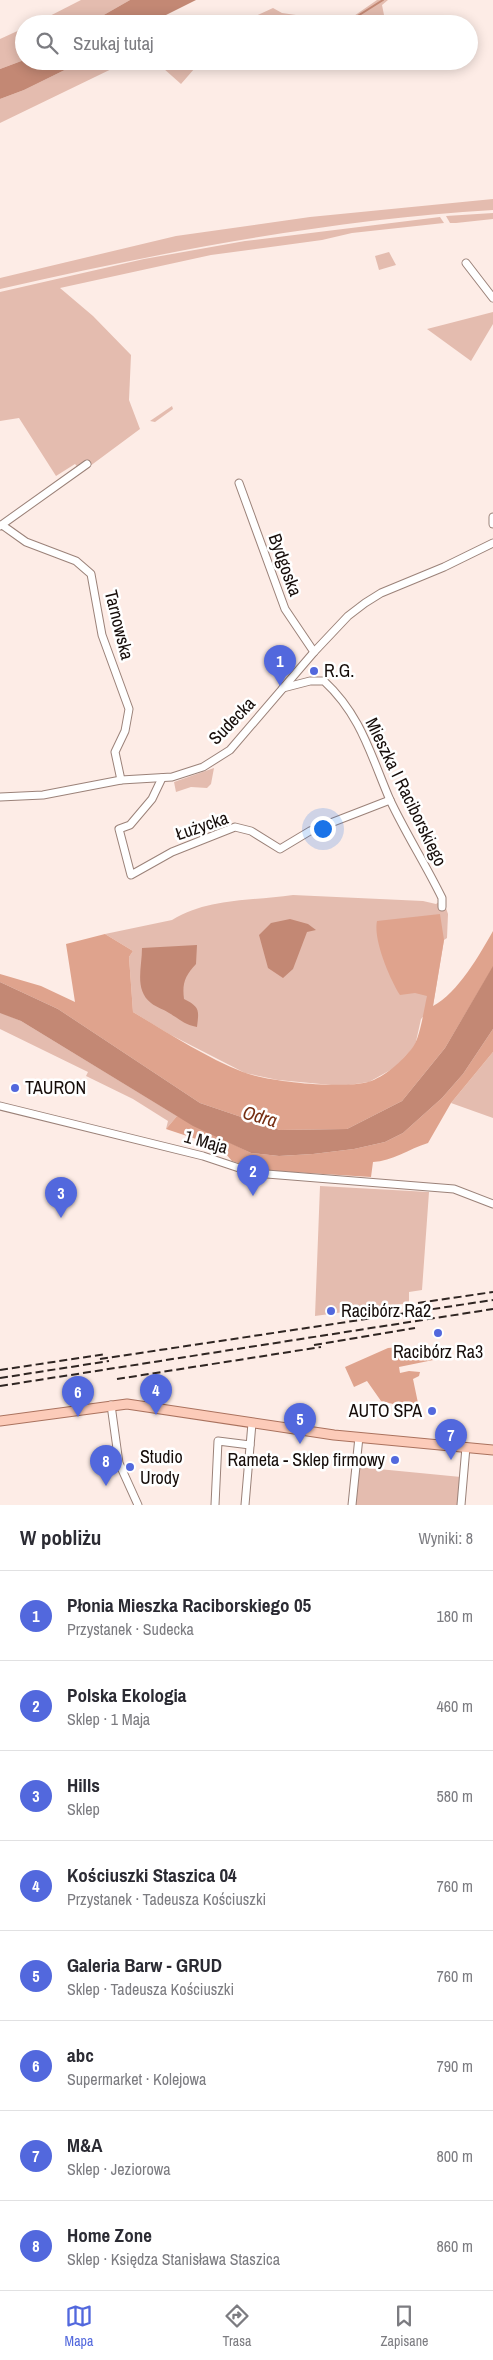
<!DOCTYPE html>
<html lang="pl">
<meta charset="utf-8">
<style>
:root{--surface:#fff;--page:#f7f7f7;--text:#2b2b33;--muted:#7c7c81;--line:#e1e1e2;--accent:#5268dd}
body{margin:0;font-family:"Archivo Narrow",sans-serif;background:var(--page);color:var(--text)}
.you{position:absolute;left:322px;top:828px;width:18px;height:18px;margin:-12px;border:4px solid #fff;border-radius:50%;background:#1a73e8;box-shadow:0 0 0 8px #1a73e833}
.badge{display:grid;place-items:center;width:32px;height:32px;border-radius:50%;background:var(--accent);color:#fff;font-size:16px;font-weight:700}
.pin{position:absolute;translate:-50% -41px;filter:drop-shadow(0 1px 2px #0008)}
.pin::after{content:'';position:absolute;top:26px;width:18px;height:15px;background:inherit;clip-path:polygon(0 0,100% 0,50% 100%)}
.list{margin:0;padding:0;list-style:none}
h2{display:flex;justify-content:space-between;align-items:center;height:65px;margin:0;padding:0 20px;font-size:21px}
h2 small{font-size:16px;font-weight:400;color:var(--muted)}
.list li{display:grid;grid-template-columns:32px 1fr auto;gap:15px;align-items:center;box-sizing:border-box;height:90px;padding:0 20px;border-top:1px solid var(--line)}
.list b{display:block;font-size:19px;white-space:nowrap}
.list p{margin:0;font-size:16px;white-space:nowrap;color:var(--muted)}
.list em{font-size:16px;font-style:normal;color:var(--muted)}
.icon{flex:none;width:28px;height:28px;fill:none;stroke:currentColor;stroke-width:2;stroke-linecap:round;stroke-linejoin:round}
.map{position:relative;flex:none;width:493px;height:1505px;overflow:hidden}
.search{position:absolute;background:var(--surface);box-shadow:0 2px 12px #0003;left:15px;right:15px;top:15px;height:55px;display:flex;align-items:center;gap:12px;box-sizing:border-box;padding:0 18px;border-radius:28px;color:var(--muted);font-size:19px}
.sheet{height:785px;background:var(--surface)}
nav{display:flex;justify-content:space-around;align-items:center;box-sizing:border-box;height:70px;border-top:1px solid var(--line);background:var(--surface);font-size:14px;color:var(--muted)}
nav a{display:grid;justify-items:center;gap:2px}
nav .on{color:var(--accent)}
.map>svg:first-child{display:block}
.green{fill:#e4bcaf}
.forest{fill:#dfa38d}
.water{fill:#c38874}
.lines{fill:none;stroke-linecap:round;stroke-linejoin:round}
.stream{stroke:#c38874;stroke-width:2}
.minor-casing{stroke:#9b8279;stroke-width:9}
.major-casing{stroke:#aa725e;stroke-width:11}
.minor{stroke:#fff;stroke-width:7}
.major{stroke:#fccbb9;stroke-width:9}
.rail{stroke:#2f2522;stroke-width:2;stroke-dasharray:8 4;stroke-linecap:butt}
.poi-dot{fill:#5268dd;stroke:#fff;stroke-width:2}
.labels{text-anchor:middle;stroke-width:5;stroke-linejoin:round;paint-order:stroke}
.street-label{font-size:18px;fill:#160d0a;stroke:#fff}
.poi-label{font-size:18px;fill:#160d0a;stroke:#fff;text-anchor:start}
.water-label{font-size:19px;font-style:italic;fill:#762e12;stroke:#fff}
</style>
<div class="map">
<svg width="493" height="1505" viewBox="0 0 493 1505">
<rect width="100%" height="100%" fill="#fdece6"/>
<g class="green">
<polygon points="81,0 130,0 88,24 34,24"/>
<polygon points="377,0 388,0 382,5 385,20 366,24 238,24 273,8 282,13 338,21 351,18"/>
<polygon points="24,28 24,60 0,69 0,39"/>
<polygon points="83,61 128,61 0,123 0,99 24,90"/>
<polygon points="160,61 201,61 181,84 163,68 165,63"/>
<path d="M 493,199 L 493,210 C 326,220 163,252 0,289 L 0,278 L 176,236 L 310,217 Z"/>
<polygon points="493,213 493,219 456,223 450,223 446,216"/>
<polygon points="440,217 444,223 352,233 322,240 211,255 60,288 93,316 131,355 129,400 140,429 82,472 75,464 56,476 19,418 0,421 0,292 144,259 245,241"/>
<polygon points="389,252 396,265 379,270 375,256"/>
<polygon points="493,312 493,324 471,361 427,329"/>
<polygon points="172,406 173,409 155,422 150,421"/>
<polygon points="214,768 211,784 207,788 191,787 176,792 174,782"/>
<path d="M 293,895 L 423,901 L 436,904 L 443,899 L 448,914 L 447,938 L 444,940 L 433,1006 L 421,1019 L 415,1046 L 394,1068 L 369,1082 L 342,1086 L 278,1080 L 245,1073 L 169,1034 L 133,1012 L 129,957 L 133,951 L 105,934 L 172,920 C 208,898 252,901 293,895 Z"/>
<polygon points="0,1012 21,1021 177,1116 166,1129 168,1121 133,1099 86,1076 88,1072 0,1029"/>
<polygon points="493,1052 493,1118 451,1103"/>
<polygon points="320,1186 429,1192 422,1290 409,1292 409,1303 315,1316"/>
<polygon points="358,1467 461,1477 459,1505 355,1505"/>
</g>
<g class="forest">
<path d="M 440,914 L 444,940 L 433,1006 C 458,993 480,954 493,931 L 493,967 L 445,1048 L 402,1101 L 347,1129 L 280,1130 L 200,1103 L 58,1009 L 0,982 L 0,974 L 41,986 L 75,1002 L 66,944 L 105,934 L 133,951 L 129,957 L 133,1012 C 168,1033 205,1057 243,1072 C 269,1082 342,1089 368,1082 C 385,1077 402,1061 413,1047 C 420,1038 424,1009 427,996 L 415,993 L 400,995 C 390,979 373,940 377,921 Z"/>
<path d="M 493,1029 L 493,1052 L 451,1103 L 428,1143 C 409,1149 392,1161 373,1162 L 371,1177 L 260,1170 L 232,1161 L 220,1147 L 166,1129 L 177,1116 L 251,1153 L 279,1156 L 313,1154 L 354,1149 L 385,1142 L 403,1133 L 442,1098 L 463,1074 Z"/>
<polygon points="399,1347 409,1349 432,1348 437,1356 443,1358 399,1367 400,1373 409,1371 420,1372 419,1376 413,1379 418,1403 415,1406 401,1406 381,1401 367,1381 354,1387 345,1367 388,1348"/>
</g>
<g class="water">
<polygon points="130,0 196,0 162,17 153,24 88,24"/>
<polygon points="24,60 24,61 83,61 24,90 0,99 0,69"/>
<polygon points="290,919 308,924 316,930 307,932 293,969 283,978 268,968 259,935 271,923"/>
<path d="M 197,945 L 196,964 C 185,976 182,983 184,999 C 200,1007 199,1010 197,1027 C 183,1024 181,1020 169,1013 C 164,1009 157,1008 151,1003 C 134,989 142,968 142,948 Z"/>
<polygon points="493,966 493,1029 463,1074 442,1098 403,1133 385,1142 354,1149 313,1154 279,1156 251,1153 193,1126 21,1021 0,1013 0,982 58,1009 200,1103 280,1130 347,1129 402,1101 445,1048"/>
</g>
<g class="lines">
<g class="stream">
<path d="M 252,24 C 278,12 292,18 319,24"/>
<polyline points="345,24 383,0"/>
<polyline points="175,61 177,64 181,61"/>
</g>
<g class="minor-casing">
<g id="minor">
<polyline points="466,263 493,298"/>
<polyline points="239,483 285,609 314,652"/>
<polyline points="493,517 493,524"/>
<polyline points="2,525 26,542 76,561 91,574 102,635 129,709 125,731 115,752 121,780"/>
<polyline points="0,526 87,464"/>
<path d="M 283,688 L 310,681 L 324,681 C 361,715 371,756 390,800 C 406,834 426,865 442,898 L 442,907"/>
<polyline points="162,778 152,799 130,825 119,829 131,875 172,852 235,827 251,831 280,849 310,831 390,800"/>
<polyline points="0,797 43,795 121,780 172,777 203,767 230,750 314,652 348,616 365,603 381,593 444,567 493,543"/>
<polyline points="0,1106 203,1156 254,1173 454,1189 493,1204"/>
<polyline points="111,1405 119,1463 138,1505"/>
<polyline points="215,1505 218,1441 250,1445"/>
<polyline points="245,1505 252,1423"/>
<polyline points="352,1505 359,1437"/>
<polyline points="461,1505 466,1447"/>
</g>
</g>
<g class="major-casing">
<polyline id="major" points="0,1421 127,1404 334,1435 493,1450"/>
</g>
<use href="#minor" class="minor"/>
<use href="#major" class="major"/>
<g class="rail">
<polyline points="418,1303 493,1292"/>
<polyline points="314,1345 415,1328"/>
<polyline points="100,1359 493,1300"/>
<polyline points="0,1370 106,1354"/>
<polyline points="0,1378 109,1361"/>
<polyline points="117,1379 321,1347"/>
<polyline points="0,1386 493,1309"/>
</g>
</g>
<g class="poi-dot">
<circle cx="314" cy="671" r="5"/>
<circle cx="15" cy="1088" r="5"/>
<circle cx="331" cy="1311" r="5"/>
<circle cx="438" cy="1333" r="5"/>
<circle cx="432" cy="1411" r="5"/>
<circle cx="395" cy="1460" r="5"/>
<circle cx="130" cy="1467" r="5"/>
</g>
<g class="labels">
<g class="street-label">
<text transform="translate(285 565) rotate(70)" y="6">Bydgoska</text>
<text transform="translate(119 625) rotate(76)" y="6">Tarnowska</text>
<text transform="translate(232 721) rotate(-46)" y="6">Sudecka</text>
<text transform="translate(406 792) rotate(64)" y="6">Mieszka I Raciborskiego</text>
<text transform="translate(202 826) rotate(-19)" y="6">Łużycka</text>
<text transform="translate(206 1142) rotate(16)" y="6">1 Maja</text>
</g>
<g class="poi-label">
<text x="324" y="677">R.G.</text>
<text x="25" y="1094">TAURON</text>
<text x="341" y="1317">Racibórz Ra2</text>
<text x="438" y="1358" text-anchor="middle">Racibórz Ra3</text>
<text x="422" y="1417" text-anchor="end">AUTO SPA</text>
<text x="140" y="1463">Studio<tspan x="140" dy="21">Urody</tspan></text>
<text x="385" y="1466" text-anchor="end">Rameta - Sklep firmowy</text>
</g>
<g class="water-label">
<text transform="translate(260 1116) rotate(16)" y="7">Odra</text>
</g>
</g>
</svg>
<div class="you"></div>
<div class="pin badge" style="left:280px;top:686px">1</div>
<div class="pin badge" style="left:253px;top:1196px">2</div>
<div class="pin badge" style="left:61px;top:1218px">3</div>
<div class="pin badge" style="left:156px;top:1415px">4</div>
<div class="pin badge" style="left:300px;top:1444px">5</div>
<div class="pin badge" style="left:78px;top:1417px">6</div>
<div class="pin badge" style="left:451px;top:1460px">7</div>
<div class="pin badge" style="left:106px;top:1486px">8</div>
<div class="search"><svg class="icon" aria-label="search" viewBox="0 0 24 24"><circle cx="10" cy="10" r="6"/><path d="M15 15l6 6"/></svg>Szukaj tutaj</div>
</div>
<section class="sheet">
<h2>W pobliżu<small>Wyniki: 8</small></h2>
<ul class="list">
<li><span class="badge">1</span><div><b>Płonia Mieszka Raciborskiego 05</b><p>Przystanek · Sudecka</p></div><em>180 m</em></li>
<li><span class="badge">2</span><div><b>Polska Ekologia</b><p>Sklep · 1 Maja</p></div><em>460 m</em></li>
<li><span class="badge">3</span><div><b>Hills</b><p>Sklep</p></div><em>580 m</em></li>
<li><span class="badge">4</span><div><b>Kościuszki Staszica 04</b><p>Przystanek · Tadeusza Kościuszki</p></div><em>760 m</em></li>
<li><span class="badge">5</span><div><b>Galeria Barw - GRUD</b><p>Sklep · Tadeusza Kościuszki</p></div><em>760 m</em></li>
<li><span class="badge">6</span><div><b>abc</b><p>Supermarket · Kolejowa</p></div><em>790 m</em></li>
<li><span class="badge">7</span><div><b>M&amp;A</b><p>Sklep · Jeziorowa</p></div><em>800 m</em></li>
<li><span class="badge">8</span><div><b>Home Zone</b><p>Sklep · Księdza Stanisława Staszica</p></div><em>860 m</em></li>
</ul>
</section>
<nav>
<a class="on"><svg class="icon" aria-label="map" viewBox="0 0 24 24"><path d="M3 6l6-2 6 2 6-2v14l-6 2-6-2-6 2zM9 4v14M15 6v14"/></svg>Mapa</a>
<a><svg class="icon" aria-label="directions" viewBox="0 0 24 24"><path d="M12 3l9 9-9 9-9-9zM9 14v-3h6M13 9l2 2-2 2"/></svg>Trasa</a>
<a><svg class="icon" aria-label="saved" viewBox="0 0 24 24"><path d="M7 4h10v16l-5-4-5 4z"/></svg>Zapisane</a>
</nav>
